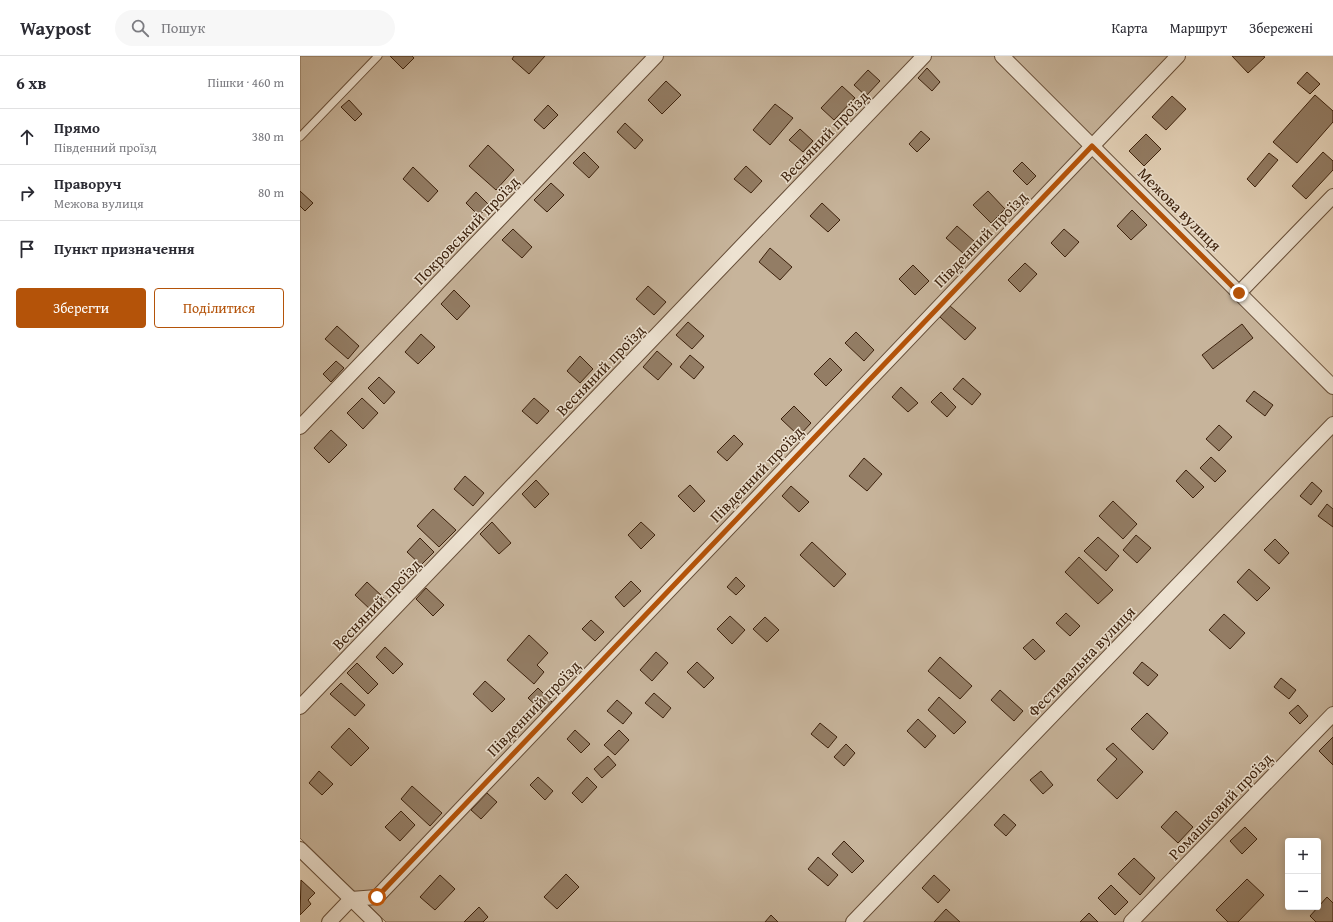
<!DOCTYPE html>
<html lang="uk">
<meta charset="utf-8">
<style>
:root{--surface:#fff;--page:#f7f7f7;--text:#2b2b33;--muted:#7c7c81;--line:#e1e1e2;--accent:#b45309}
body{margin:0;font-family:"Gentium Book Plus",serif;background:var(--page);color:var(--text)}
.controls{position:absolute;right:12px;bottom:12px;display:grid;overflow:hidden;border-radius:4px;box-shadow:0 2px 10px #0003}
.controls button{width:36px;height:36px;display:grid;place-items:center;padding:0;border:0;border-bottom:1px solid var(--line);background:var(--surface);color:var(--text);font:20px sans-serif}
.stop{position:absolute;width:12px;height:12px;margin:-9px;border:3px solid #b45309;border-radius:50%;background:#fff}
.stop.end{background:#b45309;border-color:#fff;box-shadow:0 1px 4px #0008}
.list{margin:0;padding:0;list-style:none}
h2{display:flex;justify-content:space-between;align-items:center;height:52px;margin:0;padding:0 16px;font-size:17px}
h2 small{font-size:13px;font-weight:400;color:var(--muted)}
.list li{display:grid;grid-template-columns:26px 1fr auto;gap:12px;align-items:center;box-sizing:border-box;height:56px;padding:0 16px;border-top:1px solid var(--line)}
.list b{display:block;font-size:15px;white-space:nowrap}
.list p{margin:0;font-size:13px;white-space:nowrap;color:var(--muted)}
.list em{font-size:13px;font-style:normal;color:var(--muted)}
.actions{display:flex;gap:8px;padding:12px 16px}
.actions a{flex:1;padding:9px 0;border:1px solid var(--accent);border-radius:4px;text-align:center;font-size:14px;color:var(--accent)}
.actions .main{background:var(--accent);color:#fff}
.icon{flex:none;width:22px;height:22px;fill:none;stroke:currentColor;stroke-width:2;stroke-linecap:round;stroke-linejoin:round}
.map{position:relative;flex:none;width:1033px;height:866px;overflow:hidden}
header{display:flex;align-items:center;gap:24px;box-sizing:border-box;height:56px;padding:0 20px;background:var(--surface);border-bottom:1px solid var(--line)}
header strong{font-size:19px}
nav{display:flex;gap:22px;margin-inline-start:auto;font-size:14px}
.search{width:280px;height:36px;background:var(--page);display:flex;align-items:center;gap:10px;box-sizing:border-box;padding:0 14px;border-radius:22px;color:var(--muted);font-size:15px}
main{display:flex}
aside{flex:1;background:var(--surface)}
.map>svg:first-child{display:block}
.green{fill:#c7b49b;stroke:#826a54;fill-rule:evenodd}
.building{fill:#937d65;stroke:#3c210c}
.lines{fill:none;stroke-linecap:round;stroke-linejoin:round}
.service-casing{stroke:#664d37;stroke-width:9}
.minor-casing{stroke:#664d37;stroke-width:16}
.service{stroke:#ede2d1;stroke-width:7}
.minor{stroke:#ede2d1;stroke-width:14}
.route{stroke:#b45309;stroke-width:5}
.labels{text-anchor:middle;stroke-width:3;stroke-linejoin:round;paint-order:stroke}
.street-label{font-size:16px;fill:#3c210c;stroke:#ede2d1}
</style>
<header>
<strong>Waypost</strong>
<div class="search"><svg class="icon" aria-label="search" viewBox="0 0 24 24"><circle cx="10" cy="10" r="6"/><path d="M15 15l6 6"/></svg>Пошук</div>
<nav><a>Карта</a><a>Маршрут</a><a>Збережені</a></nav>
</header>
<main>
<aside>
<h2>6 хв<small>Пішки · 460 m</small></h2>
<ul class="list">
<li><svg class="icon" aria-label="ahead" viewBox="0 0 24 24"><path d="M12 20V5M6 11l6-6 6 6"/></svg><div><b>Прямо</b><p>Південний проїзд</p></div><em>380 m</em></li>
<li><svg class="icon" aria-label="right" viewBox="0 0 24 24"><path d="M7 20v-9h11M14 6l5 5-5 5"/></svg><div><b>Праворуч</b><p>Межова вулиця</p></div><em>80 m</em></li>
<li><svg class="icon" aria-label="arrive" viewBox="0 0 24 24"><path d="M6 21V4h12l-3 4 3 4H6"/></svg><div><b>Пункт призначення</b></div></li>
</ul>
<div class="actions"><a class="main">Зберегти</a><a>Поділитися</a></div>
</aside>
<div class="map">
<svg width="1033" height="866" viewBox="0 0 1033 866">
<rect width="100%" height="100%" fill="#e4d2b8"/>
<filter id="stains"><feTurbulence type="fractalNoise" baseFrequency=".005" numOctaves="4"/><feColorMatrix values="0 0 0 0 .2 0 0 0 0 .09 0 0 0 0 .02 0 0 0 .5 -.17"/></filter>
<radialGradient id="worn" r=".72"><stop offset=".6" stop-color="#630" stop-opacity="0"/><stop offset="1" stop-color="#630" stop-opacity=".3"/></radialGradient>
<path class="green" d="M 0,0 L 878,0 L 792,90 L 1033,331 L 1033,866 L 86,866 L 0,782 ZM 988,785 L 1018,785 L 1018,851 L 988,851 Z"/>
<g class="building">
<polygon points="90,0 112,0 114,2 103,13"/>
<polygon points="214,0 245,0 229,18 212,3"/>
<polygon points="932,0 963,0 965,1 948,17"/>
<polygon points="627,12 640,26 632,35 618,22"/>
<polygon points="568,14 580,25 566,40 554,29"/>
<polygon points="1007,16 1020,28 1010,38 997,27"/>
<polygon points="366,25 381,39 362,58 348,44"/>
<polygon points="542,30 555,42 534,64 521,52"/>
<polygon points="1015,39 1033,55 1033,66 997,107 973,86"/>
<polygon points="872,40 886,53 866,74 852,61"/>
<polygon points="49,44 62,58 55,65 41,51"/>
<polygon points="475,48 493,62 470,89 453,74"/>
<polygon points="248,49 258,59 244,73 234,64"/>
<polygon points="325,67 343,84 335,93 317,76"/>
<polygon points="500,73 513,85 503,96 489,84"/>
<polygon points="621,75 630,83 617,96 609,88"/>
<polygon points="846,78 861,93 844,110 829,95"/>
<polygon points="188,89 214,114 196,134 169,110"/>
<polygon points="284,96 299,111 289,122 273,107"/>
<polygon points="1023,96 1033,105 1033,114 1006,143 992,130"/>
<polygon points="969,97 978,104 955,131 947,123"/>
<polygon points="722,106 736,120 727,129 713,115"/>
<polygon points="446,110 462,125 451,137 434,123"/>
<polygon points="113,111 138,135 128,146 103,123"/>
<polygon points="251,127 264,139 247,156 234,144"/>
<polygon points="0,135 13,147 5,155 0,150"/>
<polygon points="688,135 705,153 691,167 673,149"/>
<polygon points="176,136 189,149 179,160 166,147"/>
<polygon points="522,147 540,164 528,176 510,160"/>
<polygon points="832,154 847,169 831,184 817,170"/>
<polygon points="657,170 675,186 664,198 646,182"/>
<polygon points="213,173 232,191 222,202 202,184"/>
<polygon points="764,173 779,186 765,201 751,187"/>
<polygon points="470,192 492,211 480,224 459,206"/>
<polygon points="725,207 737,218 720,236 708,224"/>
<polygon points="613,209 629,225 615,239 599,223"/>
<polygon points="348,230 366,246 354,259 336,243"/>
<polygon points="154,234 170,250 157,264 141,248"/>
<polygon points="650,250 676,272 665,284 640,261"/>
<polygon points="388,266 404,280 392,293 376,279"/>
<polygon points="942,268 953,282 913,313 902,299"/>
<polygon points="37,270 59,290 48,303 25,283"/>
<polygon points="556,276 574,294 564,305 545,287"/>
<polygon points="121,278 135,291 118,308 105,296"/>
<polygon points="357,295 372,308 358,324 343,311"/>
<polygon points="390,299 404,311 394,323 380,311"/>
<polygon points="280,300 293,313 280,327 267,315"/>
<polygon points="530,302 542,314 526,330 514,318"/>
<polygon points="36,305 44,312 31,326 23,318"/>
<polygon points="79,321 95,336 84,348 68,332"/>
<polygon points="663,322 681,338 672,349 653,333"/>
<polygon points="601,331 618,347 608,356 592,341"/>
<polygon points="954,335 973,349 965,360 946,345"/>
<polygon points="641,336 656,351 647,361 631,346"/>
<polygon points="62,342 78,357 63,373 47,357"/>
<polygon points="234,342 249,355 237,368 222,355"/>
<polygon points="494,350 511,367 499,380 481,363"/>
<polygon points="919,369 932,381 919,395 906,383"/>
<polygon points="31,374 47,389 29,407 14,392"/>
<polygon points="434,379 443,388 427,405 417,396"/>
<polygon points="911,401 926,415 915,426 900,412"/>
<polygon points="564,402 582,418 567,435 549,420"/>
<polygon points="886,414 904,431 893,442 876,425"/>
<polygon points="165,420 184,437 173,450 154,433"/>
<polygon points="236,424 249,438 235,452 222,438"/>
<polygon points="1012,426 1022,435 1011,449 1000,440"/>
<polygon points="390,429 405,445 394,456 378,440"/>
<polygon points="491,430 509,446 499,456 482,440"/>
<polygon points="813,445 837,468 823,483 799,460"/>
<polygon points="1027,448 1033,453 1033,471 1018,460"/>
<polygon points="133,453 156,474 139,491 117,470"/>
<polygon points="192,466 211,487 199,498 180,478"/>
<polygon points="341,466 355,479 341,493 328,479"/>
<polygon points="836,479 851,492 837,507 823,494"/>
<polygon points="798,481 819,500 806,515 784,495"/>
<polygon points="120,482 134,496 121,509 107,496"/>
<polygon points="975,483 989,497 979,508 964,494"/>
<polygon points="512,486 546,518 534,531 500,499"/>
<polygon points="779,501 813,534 798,548 765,516"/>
<polygon points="949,513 970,532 957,545 937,526"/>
<polygon points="436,521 445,530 436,539 427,531"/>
<polygon points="331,525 341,535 324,551 315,541"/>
<polygon points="67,526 84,542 72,555 55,539"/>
<polygon points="126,532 144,549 133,560 116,543"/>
<polygon points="766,557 780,570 770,580 756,567"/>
<polygon points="924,558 945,577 930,593 909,574"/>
<polygon points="430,560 445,574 432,588 417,573"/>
<polygon points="465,561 479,574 467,586 453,573"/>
<polygon points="291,564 304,576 295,585 282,573"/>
<polygon points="229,579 248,597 237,609 244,616 234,628 207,604"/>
<polygon points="733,583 745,595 735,604 723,592"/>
<polygon points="85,591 103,608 93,618 76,601"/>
<polygon points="356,596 368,607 352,625 340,614"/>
<polygon points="640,601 672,630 660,643 628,615"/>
<polygon points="397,606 414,622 404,632 387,616"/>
<polygon points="842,606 858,619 848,630 833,617"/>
<polygon points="57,607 78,628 68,638 47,617"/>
<polygon points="981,622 996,634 989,643 974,631"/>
<polygon points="185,625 205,643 192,656 173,638"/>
<polygon points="41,627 65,649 55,660 30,638"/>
<polygon points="238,632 254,648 245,658 228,642"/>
<polygon points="700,634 723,655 714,665 691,644"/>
<polygon points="354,637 371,652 363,662 345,647"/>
<polygon points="639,641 666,666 654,678 628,654"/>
<polygon points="317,644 332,657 323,668 307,655"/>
<polygon points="998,649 1008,660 1000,668 989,657"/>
<polygon points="847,657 868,677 853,694 831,673"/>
<polygon points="618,663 636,680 625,692 607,675"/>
<polygon points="520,667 537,681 528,692 511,678"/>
<polygon points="49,672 69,692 51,710 31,691"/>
<polygon points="275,674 290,688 281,697 267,683"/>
<polygon points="319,674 329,684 315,699 304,689"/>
<polygon points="1033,681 1033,709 1019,695"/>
<polygon points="813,687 843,716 817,743 797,724 817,703 806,693"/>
<polygon points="546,688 555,697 544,710 534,701"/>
<polygon points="308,700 316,709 302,722 294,713"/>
<polygon points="19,715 33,728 22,739 9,727"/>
<polygon points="741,715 753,729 743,738 730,724"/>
<polygon points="238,721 253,735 245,744 230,729"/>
<polygon points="287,721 297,731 282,747 272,737"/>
<polygon points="112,730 142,757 130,770 101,743"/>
<polygon points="187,737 197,746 181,763 171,754"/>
<polygon points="101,755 115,769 100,785 85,771"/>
<polygon points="876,755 893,771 878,787 861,771"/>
<polygon points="704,758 716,769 706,780 694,769"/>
<polygon points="945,771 957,783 942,798 930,785"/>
<polygon points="544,785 564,805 552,817 532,798"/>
<polygon points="518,801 538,819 528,830 508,813"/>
<polygon points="834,802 855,822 840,839 818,818"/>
<polygon points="266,818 279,831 257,853 244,841"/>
<polygon points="140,819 155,833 135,854 120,841"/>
<polygon points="634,819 650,834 638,847 622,832"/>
<polygon points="947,823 964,839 938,866 928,866 916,854"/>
<polygon points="1,824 15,837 8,844 11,848 0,859"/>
<polygon points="811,829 828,846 815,859 798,842"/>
<polygon points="1027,841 1033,847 1033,866 1016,866 1010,860"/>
<polygon points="179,851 188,861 183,866 164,866"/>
<polygon points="646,853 660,866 634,866"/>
<polygon points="789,857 798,866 780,866"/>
<polygon points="471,859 478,866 465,866"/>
</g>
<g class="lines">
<g class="service-casing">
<polyline id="service" points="0,81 78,0"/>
</g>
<g class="minor-casing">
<g id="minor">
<polyline points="702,0 1033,331"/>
<polyline points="939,237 1033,140"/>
<polyline points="0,371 356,0"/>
<polyline points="0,651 624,0"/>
<polyline points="0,793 75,866"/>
<polyline points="29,866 51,843 77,841 878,0"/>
<polyline points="553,866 1033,368"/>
<polyline points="831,866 1033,658"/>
</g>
</g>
<use href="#service" class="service"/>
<use href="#minor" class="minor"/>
</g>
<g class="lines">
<polyline class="route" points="77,841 792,90 939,237"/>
</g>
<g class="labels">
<g class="street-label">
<text transform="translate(524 80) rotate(-46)" y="6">Весняний проїзд</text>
<text transform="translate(880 153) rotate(45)" y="6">Межова вулиця</text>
<text transform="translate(166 174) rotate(-46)" y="6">Покровський проїзд</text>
<text transform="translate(680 183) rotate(-46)" y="6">Південний проїзд</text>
<text transform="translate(300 314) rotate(-46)" y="6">Весняний проїзд</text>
<text transform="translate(456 418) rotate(-46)" y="6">Південний проїзд</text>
<text transform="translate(76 548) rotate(-46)" y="6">Весняний проїзд</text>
<text transform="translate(781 605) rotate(-46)" y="6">Фестивальна вулиця</text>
<text transform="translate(233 652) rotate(-46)" y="6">Південний проїзд</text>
<text transform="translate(920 750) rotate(-46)" y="6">Ромашковий проїзд</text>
</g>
</g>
<rect width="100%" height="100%" filter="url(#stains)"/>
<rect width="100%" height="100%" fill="url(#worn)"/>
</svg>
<div class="controls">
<button>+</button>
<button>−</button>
</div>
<div class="stop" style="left:77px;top:841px"></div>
<div class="stop end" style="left:939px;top:237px"></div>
</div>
</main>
